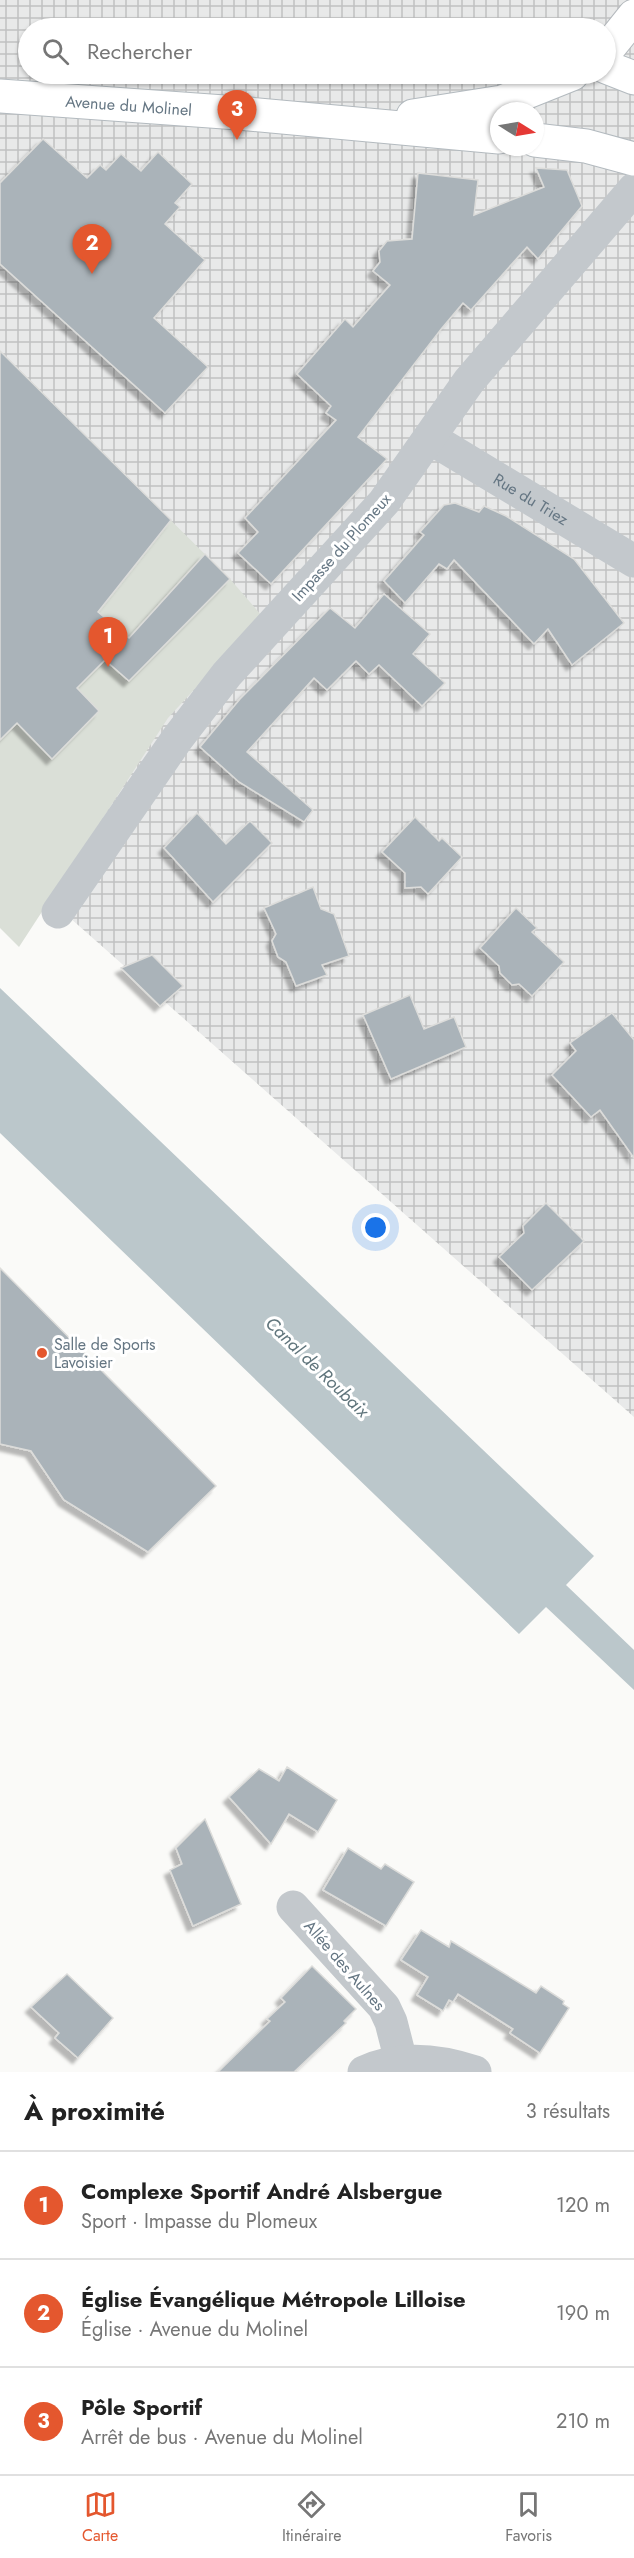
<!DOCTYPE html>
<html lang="fr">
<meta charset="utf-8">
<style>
:root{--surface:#fff;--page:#f2f2f2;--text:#222;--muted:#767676;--line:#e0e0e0;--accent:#e4572e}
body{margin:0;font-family:Jost,sans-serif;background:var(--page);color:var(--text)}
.compass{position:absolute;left:490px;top:102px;width:54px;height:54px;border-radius:50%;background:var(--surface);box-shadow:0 2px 4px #0004;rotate:101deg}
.you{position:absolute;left:376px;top:1228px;width:21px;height:21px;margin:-15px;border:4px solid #fff;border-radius:50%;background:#1a73e8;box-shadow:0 0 0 9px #1a73e833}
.badge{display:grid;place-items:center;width:39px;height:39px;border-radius:50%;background:var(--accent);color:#fff;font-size:20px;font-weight:700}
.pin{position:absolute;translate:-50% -50px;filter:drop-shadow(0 2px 3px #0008)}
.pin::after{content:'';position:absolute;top:32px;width:21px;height:18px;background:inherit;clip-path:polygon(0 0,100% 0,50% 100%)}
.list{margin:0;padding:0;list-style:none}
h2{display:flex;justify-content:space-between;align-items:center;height:78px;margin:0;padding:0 24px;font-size:26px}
h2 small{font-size:20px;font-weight:400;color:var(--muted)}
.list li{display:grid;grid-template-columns:39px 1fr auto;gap:18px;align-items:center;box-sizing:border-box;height:108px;padding:0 24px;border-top:2px solid var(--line)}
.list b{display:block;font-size:22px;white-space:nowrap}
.list p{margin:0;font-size:20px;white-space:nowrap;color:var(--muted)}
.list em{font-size:20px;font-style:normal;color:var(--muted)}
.icon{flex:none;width:33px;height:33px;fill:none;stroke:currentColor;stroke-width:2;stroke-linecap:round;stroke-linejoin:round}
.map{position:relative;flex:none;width:634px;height:2072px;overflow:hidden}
.search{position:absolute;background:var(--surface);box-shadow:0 2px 4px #0004;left:18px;right:18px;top:18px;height:66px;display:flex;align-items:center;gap:15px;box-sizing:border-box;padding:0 21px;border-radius:33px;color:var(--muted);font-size:22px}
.sheet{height:402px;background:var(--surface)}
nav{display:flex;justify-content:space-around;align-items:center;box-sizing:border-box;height:84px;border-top:2px solid var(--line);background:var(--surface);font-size:16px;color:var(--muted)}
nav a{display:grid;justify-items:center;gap:3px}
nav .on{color:var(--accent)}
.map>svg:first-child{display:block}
.industrial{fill:url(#industrial-grid);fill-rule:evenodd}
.park{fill:#dadfd7}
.water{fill:#bbc7cb}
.building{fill:#aab3b9;stroke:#dcdcda;stroke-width:1.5;filter:url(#shadow)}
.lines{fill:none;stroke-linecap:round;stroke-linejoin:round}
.secondary-casing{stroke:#b3babf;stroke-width:35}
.highway-casing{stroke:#b4b9bd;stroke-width:35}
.street{stroke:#c3c8cc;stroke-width:33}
.secondary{stroke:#fff;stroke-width:33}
.highway{stroke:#fff;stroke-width:33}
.poi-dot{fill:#e4572e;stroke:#fff;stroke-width:2}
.labels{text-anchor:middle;stroke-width:6;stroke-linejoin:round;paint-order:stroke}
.street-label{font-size:16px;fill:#657683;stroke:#fff}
.poi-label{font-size:16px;fill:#657683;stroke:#fff;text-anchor:start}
.water-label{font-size:18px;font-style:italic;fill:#60757c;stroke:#fff}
</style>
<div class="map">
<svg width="634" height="2072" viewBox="0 0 634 2072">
<defs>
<pattern id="industrial-grid" width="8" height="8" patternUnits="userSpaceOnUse" patternTransform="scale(1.5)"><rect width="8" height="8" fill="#e8e9e9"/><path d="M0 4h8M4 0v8" fill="none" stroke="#c0c1c2"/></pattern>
<filter id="shadow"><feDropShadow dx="-5.5" dy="5.5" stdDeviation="1.5" flood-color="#0004"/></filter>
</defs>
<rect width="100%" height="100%" fill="#fafaf8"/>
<path class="industrial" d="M 0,0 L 634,0 L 634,1417 L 0,856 ZM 28,28 L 606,28 L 606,74 L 28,74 ZM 499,111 L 535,111 L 535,147 L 499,147 Z"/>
<polygon class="park" points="0,351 230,579 262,616 168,718 19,947 0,928"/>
<polygon class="water" points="0,988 594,1556 566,1585 634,1650 634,1690 546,1607 519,1634 0,1133"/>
<g class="building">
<polygon points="43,139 87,178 100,165 106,170 121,154 141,171 158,152 192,184 175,203 180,207 165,224 205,260 154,318 208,367 165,413 0,264 0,183"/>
<polygon points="536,168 567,170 582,206 538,259 527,247 471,310 463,303 442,328 358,437 387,459 271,584 238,553 258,532 245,518 336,420 326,413 331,406 297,374 345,319 353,327 390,285 373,271 380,262 379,251 387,241 412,239 418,173 478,180 474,215 544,187"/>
<polygon points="0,351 171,520 98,612 129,638 205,554 230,579 129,681 105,660 77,688 99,711 52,759 17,723 0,740"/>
<polygon points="455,503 479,512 484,506 506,516 574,559 624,623 572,665 548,629 534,644 454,560 447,569 439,564 405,603 384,581 424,535 420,532 444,505"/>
<polygon points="384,594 430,634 413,654 445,683 422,706 379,665 369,674 356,661 327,690 314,678 247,752 313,810 304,822 239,782 200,747 240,699 330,608 355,628"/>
<polygon points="197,813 226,844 250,821 272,843 213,902 164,848"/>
<polygon points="415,817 439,841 442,838 462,857 428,894 421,887 405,888 405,873 382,852"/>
<polygon points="313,887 321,909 334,914 349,956 322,965 327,975 296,986 286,962 278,957 272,941 276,934 264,908"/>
<polygon points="516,908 537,928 532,932 564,962 532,996 519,984 512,985 500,973 499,966 480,948"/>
<polygon points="152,955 183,986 160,1006 121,968"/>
<polygon points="410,995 424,1029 454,1017 466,1047 391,1079 363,1015"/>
<polygon points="612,1013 634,1040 634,1158 600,1110 591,1117 552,1075 576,1051 570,1043"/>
<polygon points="546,1203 584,1241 532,1290 499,1257 524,1233 523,1226"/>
<polygon points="0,1268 216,1486 148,1552 64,1500 31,1451 0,1444"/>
<polygon points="287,1767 337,1800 318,1832 289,1814 271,1844 229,1797 259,1769 279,1781"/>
<polygon points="205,1819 241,1904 193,1926 170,1870 182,1864 176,1848"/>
<polygon points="348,1848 381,1869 385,1864 414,1882 386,1926 323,1890"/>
<polygon points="421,1930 449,1947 451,1941 536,1993 541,1986 564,2001 563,2004 569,2008 540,2053 510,2033 513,2029 458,1994 453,2002 449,2000 443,2011 417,1995 428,1977 401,1960"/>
<polygon points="312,1966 356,2009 344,2021 346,2023 294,2072 218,2072 270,2021 267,2019 285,2002 281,1998"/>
<polygon points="67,1974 113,2018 78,2058 55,2038 59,2033 31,2007"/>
</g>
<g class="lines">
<g class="secondary-casing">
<g id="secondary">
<polyline points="606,67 634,78"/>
<path id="s2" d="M 0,96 L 238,113 L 499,137"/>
<polyline points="413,116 502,102 572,74"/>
<polyline points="535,140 586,146 634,159"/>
</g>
</g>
<g class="highway-casing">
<polyline id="highway" points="606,51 634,16"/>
</g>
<g class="street">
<path id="s1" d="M 430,438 L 634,561"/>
<polyline points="58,912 177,739 227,674 384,502 469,381 634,189"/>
<polyline points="293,1907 384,2007 391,2022 401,2061"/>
<path d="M 364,2072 C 399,2056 439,2060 475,2072"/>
</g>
<use href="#secondary" class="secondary"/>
<use href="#highway" class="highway"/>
</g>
<circle class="poi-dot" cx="42" cy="1353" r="6"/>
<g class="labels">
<g class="street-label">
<text dy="6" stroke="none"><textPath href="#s2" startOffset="129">Avenue du Molinel</textPath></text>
<text dy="6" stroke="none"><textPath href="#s1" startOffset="118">Rue du Triez</textPath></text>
<text transform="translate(341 547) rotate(-48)" y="6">Impasse du Plomeux</text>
<text transform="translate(345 1965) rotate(49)" y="6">Allée des Aulnes</text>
</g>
<g class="poi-label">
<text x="54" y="1350">Salle de Sports<tspan x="54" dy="18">Lavoisier</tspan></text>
</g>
<g class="water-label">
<text transform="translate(317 1367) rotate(44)" y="6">Canal de Roubaix</text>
</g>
</g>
</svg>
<svg class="compass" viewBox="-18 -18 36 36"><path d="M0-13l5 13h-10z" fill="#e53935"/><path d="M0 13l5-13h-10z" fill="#767676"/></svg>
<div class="you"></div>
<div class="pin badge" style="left:108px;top:667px">1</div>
<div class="pin badge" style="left:92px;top:274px">2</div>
<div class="pin badge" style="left:237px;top:140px">3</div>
<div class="search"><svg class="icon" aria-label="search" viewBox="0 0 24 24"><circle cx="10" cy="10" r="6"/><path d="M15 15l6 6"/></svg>Rechercher</div>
</div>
<section class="sheet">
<h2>À proximité<small>3 résultats</small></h2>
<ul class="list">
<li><span class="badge">1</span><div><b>Complexe Sportif André Alsbergue</b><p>Sport · Impasse du Plomeux</p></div><em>120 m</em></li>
<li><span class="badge">2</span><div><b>Église Évangélique Métropole Lilloise</b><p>Église · Avenue du Molinel</p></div><em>190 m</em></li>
<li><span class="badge">3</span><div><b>Pôle Sportif</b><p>Arrêt de bus · Avenue du Molinel</p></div><em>210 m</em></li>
</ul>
</section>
<nav>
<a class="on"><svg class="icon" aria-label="map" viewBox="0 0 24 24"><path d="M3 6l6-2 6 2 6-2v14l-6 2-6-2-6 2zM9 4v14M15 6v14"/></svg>Carte</a>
<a><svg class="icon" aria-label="directions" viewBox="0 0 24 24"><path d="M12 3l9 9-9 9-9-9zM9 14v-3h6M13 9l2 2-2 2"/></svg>Itinéraire</a>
<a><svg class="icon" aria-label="saved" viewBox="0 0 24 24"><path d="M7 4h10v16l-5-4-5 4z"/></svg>Favoris</a>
</nav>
